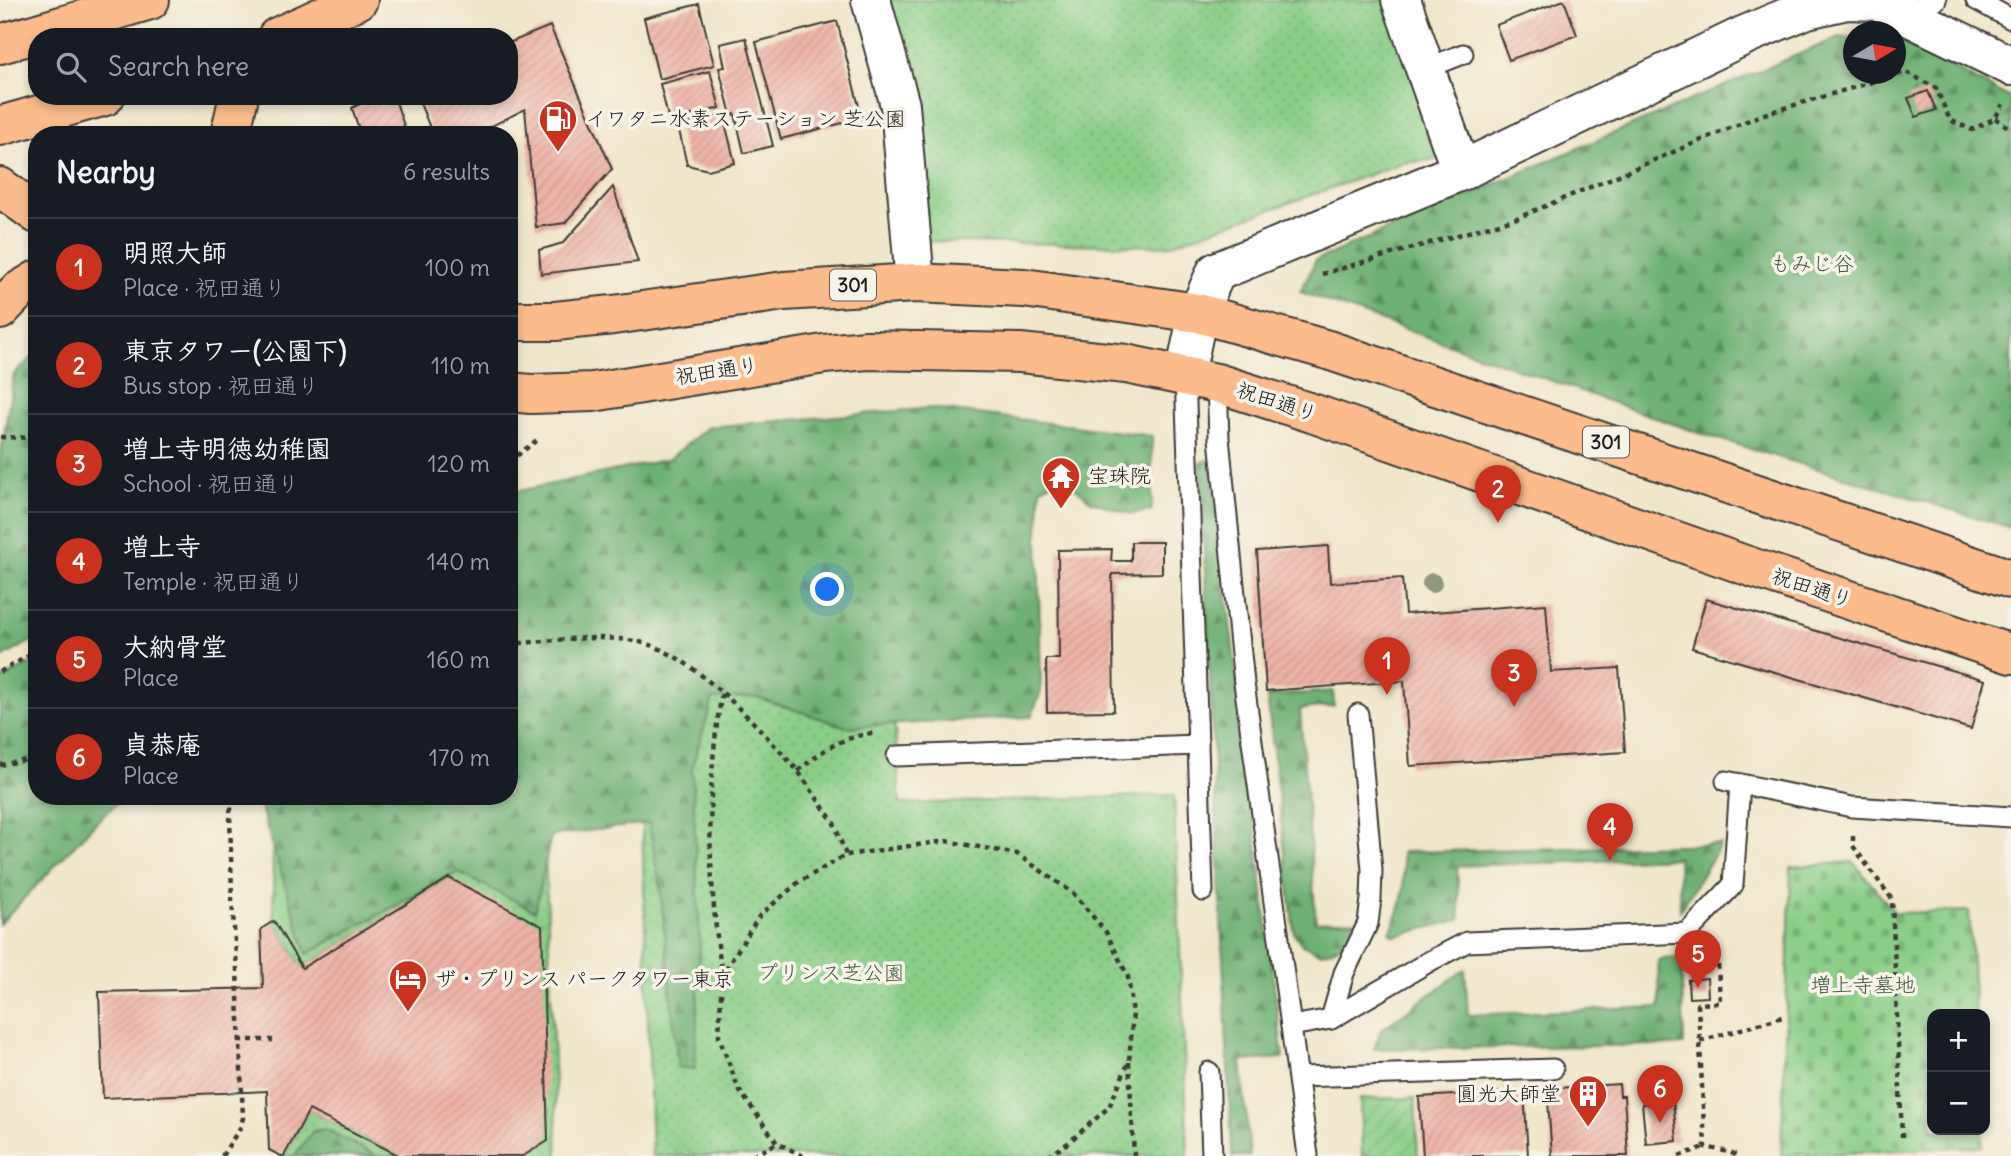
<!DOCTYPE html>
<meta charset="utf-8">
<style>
:root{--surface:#171b24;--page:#20242c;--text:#f1f3f6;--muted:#9ea1a6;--line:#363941;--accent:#c8321e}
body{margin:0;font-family:Delius,"Klee One",sans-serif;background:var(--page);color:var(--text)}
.controls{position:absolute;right:21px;bottom:21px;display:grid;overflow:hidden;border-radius:14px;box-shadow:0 4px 10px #0003}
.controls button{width:63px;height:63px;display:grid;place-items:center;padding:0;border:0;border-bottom:2px solid var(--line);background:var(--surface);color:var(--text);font:35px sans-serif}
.compass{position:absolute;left:1843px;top:21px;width:63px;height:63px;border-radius:50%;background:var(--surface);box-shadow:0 4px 10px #0003;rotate:80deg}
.you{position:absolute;left:828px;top:590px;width:24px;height:24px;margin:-18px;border:5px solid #fff;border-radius:50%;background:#1a73e8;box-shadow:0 0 0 10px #1a73e833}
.badge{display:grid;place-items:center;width:46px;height:46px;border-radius:50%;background:var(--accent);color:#fff;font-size:23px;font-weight:700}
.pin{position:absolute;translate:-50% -58px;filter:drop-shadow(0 2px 4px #0008)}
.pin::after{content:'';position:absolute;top:37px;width:24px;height:21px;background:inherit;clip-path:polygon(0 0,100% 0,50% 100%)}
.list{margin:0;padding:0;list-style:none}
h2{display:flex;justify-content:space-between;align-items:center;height:91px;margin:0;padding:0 28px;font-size:30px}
h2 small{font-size:23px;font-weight:400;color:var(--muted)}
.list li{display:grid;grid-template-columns:46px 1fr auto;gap:21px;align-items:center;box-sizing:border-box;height:98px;padding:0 28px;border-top:2px solid var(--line)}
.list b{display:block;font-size:26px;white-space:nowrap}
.list p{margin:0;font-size:23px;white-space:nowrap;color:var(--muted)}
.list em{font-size:23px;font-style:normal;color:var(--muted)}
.icon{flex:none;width:38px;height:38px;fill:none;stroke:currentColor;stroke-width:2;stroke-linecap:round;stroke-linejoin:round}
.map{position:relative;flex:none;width:2011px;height:1156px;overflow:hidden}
.search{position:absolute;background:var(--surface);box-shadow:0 4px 10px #0003;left:28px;top:28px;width:490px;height:77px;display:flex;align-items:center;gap:18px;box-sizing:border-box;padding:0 24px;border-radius:28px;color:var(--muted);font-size:26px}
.panel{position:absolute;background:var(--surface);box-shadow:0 4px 10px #0003;left:28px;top:126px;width:490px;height:679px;border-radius:28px}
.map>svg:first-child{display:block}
.grass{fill:url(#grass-dots);stroke:#527452;stroke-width:2}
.forest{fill:url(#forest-firs);stroke:#456648;stroke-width:2}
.cemetery{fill:url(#cemetery-stones);stroke:#527452;stroke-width:2}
.garden{fill:url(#garden-furrows);stroke:#527452;stroke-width:2}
.building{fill:url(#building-hatch)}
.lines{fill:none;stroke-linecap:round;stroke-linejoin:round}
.service-casing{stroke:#3c3a36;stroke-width:23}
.minor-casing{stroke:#3c3a36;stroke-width:42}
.tertiary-casing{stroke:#3c3a36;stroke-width:42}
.primary-casing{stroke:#3c3a36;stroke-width:42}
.trunk-casing{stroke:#3c3a36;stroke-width:42}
.path{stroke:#3c3a36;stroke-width:4.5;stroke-dasharray:5 5;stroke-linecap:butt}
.service{stroke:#fff;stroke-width:19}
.minor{stroke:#fff;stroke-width:38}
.tertiary{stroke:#fff;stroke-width:38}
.primary{stroke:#fbbb8c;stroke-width:38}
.trunk{stroke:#fbbb8c;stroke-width:38}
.tree{fill:#90997f}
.labels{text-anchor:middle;stroke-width:7;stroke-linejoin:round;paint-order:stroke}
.shield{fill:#f7f3e8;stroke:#5e5c59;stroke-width:2}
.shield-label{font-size:19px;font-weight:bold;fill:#1c1c1c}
.poi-label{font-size:21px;fill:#1c1c1c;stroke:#f7f3e8;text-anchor:start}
.park-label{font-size:21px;fill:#425a41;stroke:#f7f3e8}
.street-label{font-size:21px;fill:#1c1c1c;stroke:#f7f3e8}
</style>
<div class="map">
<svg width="2011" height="1156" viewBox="0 0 2011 1156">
<defs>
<pattern id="grass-dots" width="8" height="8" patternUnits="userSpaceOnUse" patternTransform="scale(1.75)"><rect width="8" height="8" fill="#89cd87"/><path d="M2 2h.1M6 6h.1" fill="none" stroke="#76af74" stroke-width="1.8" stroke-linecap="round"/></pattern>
<pattern id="forest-firs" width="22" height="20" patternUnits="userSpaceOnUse" patternTransform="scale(1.75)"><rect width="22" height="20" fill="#6eb074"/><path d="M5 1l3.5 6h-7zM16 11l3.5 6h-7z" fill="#5a8e5e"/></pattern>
<pattern id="cemetery-stones" width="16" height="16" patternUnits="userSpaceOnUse" patternTransform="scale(1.75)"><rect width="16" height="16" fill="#89cd87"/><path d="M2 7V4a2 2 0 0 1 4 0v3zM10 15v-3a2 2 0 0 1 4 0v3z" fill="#76af74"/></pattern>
<pattern id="garden-furrows" width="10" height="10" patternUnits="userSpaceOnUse" patternTransform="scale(1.75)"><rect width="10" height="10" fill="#89cd87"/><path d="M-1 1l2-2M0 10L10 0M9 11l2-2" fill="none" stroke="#76af74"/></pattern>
<pattern id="building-hatch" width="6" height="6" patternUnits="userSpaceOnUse" patternTransform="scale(1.75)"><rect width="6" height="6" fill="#eeb2a7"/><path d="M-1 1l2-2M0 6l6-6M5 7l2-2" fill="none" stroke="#cc988f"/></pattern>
</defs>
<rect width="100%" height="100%" fill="#f7f3e8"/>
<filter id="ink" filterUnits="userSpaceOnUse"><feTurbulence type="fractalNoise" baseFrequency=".0143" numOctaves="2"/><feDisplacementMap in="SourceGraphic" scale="14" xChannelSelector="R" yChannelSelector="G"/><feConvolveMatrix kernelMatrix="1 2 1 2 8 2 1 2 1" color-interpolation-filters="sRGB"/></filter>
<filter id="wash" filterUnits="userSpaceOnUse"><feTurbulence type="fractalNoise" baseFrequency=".00686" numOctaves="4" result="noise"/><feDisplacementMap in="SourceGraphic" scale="28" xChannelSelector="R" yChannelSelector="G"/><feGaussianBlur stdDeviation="1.57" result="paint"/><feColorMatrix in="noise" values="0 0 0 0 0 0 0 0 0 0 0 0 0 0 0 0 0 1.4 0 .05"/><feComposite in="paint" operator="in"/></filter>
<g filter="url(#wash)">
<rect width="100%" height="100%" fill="#f0e6cb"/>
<g class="grass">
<polygon points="871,0 1401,0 1458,157 1402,163 1167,246 912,241"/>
<polygon points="763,677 895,726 900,804 1174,795 1188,1156 652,1156 642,823 544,828 558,1156 523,1156 548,1141 448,879 302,968 274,921 271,796 509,796 509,686"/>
<polygon points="309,1110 400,1156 284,1156"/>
</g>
<g class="forest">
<polygon points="1839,37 1853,38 1854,74 1896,74 1896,41 1904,42 2011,98 2011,528 1696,432 1300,292 1316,260"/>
<polygon points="37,353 37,638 0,659 0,458 14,374"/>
<polygon points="931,408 1152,436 1152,510 1131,514 1091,501 1071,484 1059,479 1041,488 1038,533 1041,691 1031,717 846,727 756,697 713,699 692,767 700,944 695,1069 678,1067 660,886 649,823 551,836 535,911 457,872 307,954 257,796 509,796 509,493 669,459 708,427"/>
<polygon points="1210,459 1283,1058 1241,1061 1250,1156 1232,1156 1200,463"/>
<polygon points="37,660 37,796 126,796 103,815 0,924 0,680"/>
<path d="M 1333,691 L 1334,706 L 1300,709 L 1316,922 L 1356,920 C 1349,938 1340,950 1320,953 L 1302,945 L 1294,933 L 1267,696 Z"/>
<path d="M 1721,844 L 1680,911 L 1678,858 L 1457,866 L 1460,920 L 1395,936 L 1390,932 C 1406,901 1404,886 1402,852 Z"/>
<polygon points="1690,954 1709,960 1711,974 1682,975 1684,1045 1374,1049 1381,1030 1465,969 1468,1015 1660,1007 1658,960"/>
<polygon points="325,1129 377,1156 294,1156 313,1131"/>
</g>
<polygon class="cemetery" points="1853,862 1895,913 1969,911 1975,1014 1932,1014 1932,1130 1982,1130 1983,1146 1781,1156 1791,867"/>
<polygon class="garden" points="1415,1098 1418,1156 1362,1156 1360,1099"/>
<g id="blocks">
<g class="building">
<polygon points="1564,0 1577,35 1509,60 1496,25"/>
<polygon points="699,4 714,65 659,79 644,18"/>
<polygon points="837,21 862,118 781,139 756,42"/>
<polygon points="550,26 612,169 565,223 536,227 525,109 474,135 433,135 417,96 509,96 509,43"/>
<polygon points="746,38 773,146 744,153 735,114 731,115 719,68 725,67 720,44"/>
<polygon points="710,71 720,108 669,121 660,84"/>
<polygon points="1928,91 1936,110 1916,117 1908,98"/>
<polygon points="374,96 394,96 407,135 361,135 352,108"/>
<polygon points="723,115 735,163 708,170 687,165 678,126"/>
<polygon points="613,187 638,262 541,274 539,250 563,243"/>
<polygon points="1131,542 1162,542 1162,573 1112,574 1114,711 1047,712 1046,659 1059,659 1058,550 1112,549 1111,561 1131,561"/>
<polygon points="1328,546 1330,583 1402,578 1405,614 1546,604 1551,672 1619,668 1625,752 1410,766 1404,681 1266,691 1257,551"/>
<polygon points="1706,599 1985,680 1971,729 1692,648"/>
<polygon points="449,878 542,926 548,1141 523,1156 400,1156 309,1110 284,1156 281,1156 269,1150 267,1091 103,1098 99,992 263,988 261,929 274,921 302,968"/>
<polygon points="1707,978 1708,997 1689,998 1688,980"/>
<polygon points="1619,1084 1620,1096 1624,1096 1628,1156 1552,1156 1548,1101 1558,1100 1557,1088"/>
<polygon points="1524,1091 1528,1156 1423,1156 1419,1097"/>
<polygon points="1673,1101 1677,1141 1646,1144 1642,1104"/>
</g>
</g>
</g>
<g filter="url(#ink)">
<use href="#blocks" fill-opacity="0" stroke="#3c3a36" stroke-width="2"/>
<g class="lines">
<g class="service-casing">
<g id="service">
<polyline points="1976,0 2011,19"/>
<polyline points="1905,13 1936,0"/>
<polyline points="1425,69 1463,54"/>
<polyline points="1217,383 1219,438 1244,683 1291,1026"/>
<polyline points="1198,745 1203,891"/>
<polyline points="897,756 1198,745 1185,375"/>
<polyline points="1726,781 1852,807 2011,817"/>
<polyline points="1331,1019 1344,973 1368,923 1371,899 1372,870 1358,714"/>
<polyline points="1209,1072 1212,1156"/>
<polyline points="1299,1077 1553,1069"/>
<polyline points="1308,1156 1291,1026 1331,1019 1430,961 1467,942 1687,933 1733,885 1740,784"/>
</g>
</g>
<g class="minor-casing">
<polyline id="minor" points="1401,0 1461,171"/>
</g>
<g class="tertiary-casing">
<g id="tertiary">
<polyline points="871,0 900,105 915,283"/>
<polyline points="1185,375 1198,313 1216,272 1461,171 1745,35 1807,9 1847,0 1877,1 2011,66"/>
</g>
</g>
<g class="primary-casing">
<g id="primary">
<polyline points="0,187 37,214"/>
<polyline points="0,310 17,292 37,280"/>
<polyline points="509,321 555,321 613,315 784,291 915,283 1024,288 1198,313 1328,350 2011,579"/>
<polyline points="509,392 531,394 593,392 824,354 867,350 1020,353 1126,364 1217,383 1312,413 1742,564 2011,654"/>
</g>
</g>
<g class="trunk-casing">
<g id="trunk">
<polyline points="277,37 358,0"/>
<polyline points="0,44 150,0"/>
<polyline points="0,126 105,96"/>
<polyline points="230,135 239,96"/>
</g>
</g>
<g class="path">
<polyline points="1995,118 2011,129"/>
<polyline points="1322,274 1517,218 1761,115 1906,72 1936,88 1950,120 1972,130 1995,118 2003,104"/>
<polyline points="0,437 37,438"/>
<polyline points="509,462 537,440"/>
<path d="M 509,644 C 553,641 621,630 660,649 C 684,660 703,676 722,693 C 705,785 708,882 722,974"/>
<polyline points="0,672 37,651"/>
<polyline points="723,693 758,727 798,771 834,823 846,855"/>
<polyline points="0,765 37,758"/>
<path d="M 798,771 C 828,746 838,739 877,732"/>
<polyline points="1853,836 1853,846 1892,899 1902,1137"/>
<polyline points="1717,945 1720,1003 1698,1004 1705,1147 1729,1152 1738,1156"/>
<polyline points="239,1040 273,1040"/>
<polyline points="1700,1041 1786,1016"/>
<polyline points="1129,1062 1134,1156"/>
<polyline points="222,1156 240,1128 243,1118 237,970 232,899 230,812 235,796"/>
<polyline points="753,1156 777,1143"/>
<polyline points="803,1156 777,1143 739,1090 719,1037 722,975 760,915 799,882 846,855 946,841 1017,854 1073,893 1106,932 1128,977 1133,1013 1129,1061 1109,1107 1068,1143 1049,1156"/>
<polyline points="1679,1156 1705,1147"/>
</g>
<use href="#service" class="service"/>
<use href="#minor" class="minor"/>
<use href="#tertiary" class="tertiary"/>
<use href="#primary" class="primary"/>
<use href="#trunk" class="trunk"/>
</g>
<circle class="tree" cx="1432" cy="583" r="10"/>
</g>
<defs>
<g id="fuel-pin" transform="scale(2.0125)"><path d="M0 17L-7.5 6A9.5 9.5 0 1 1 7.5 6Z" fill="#c8321e" stroke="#f7f3e8"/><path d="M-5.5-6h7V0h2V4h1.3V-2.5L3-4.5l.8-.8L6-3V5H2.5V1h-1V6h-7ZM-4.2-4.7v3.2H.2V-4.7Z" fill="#fff"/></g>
<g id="temple-pin" transform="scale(2.0125)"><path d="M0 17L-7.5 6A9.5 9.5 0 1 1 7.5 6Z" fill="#c8321e" stroke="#f7f3e8"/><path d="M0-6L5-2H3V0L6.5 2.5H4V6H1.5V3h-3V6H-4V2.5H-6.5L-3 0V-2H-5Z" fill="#fff"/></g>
<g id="hotel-pin" transform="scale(2.0125)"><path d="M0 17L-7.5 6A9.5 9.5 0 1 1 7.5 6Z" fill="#c8321e" stroke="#f7f3e8"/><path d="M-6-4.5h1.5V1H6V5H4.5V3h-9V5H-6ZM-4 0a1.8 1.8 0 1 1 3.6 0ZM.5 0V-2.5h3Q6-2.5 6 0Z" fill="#fff"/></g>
<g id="building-pin" transform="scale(2.0125)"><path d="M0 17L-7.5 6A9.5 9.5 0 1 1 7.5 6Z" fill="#c8321e" stroke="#f7f3e8"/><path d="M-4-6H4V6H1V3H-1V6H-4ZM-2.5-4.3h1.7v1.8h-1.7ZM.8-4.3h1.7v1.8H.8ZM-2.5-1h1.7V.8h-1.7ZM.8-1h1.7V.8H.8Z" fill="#fff"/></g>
</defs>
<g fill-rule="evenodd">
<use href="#fuel-pin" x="558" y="119"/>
<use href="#temple-pin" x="1061" y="476"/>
<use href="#hotel-pin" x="408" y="979"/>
<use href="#building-pin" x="1588" y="1094"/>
</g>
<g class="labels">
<g class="shield">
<rect x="830" y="269.5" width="46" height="31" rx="5"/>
<rect x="1583" y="426.5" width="46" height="31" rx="5"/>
</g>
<g class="shield-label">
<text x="853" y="292">301</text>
<text x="1606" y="449">301</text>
</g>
<g class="poi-label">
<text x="585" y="126">イワタニ水素ステーション 芝公園</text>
<text x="1088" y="483">宝珠院</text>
<text x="435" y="986">ザ・プリンス パークタワー東京</text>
<text x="1561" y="1101" text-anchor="end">圓光大師堂</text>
</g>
<g class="park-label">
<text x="1812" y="271">もみじ谷</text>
<text x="831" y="980">プリンス芝公園</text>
<text x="1863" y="992">増上寺墓地</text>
</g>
<g class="street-label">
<text transform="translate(717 371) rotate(-9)" y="7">祝田通り</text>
<text transform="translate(1277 402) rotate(18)" y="7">祝田通り</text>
<text transform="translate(1812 588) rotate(18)" y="7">祝田通り</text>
</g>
</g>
</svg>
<div class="controls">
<button>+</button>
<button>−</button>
</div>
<svg class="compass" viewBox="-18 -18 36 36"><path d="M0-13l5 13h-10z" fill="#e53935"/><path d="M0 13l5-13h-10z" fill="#9ea1a6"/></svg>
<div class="you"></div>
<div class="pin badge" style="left:1387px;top:695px">1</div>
<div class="pin badge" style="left:1498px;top:523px">2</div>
<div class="pin badge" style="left:1514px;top:707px">3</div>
<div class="pin badge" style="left:1610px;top:861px">4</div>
<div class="pin badge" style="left:1698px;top:988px">5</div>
<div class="pin badge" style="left:1660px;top:1123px">6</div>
<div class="search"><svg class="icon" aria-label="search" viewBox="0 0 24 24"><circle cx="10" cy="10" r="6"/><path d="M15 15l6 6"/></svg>Search here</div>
<section class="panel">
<h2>Nearby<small>6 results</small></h2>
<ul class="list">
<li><span class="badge">1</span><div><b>明照大師</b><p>Place · 祝田通り</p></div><em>100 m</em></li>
<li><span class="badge">2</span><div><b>東京タワー(公園下)</b><p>Bus stop · 祝田通り</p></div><em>110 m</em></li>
<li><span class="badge">3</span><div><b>増上寺明徳幼稚園</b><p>School · 祝田通り</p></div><em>120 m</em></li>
<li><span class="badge">4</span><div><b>増上寺</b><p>Temple · 祝田通り</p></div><em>140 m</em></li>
<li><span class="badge">5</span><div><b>大納骨堂</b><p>Place</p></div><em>160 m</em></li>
<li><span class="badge">6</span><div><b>貞恭庵</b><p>Place</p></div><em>170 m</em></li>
</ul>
</section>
</div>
